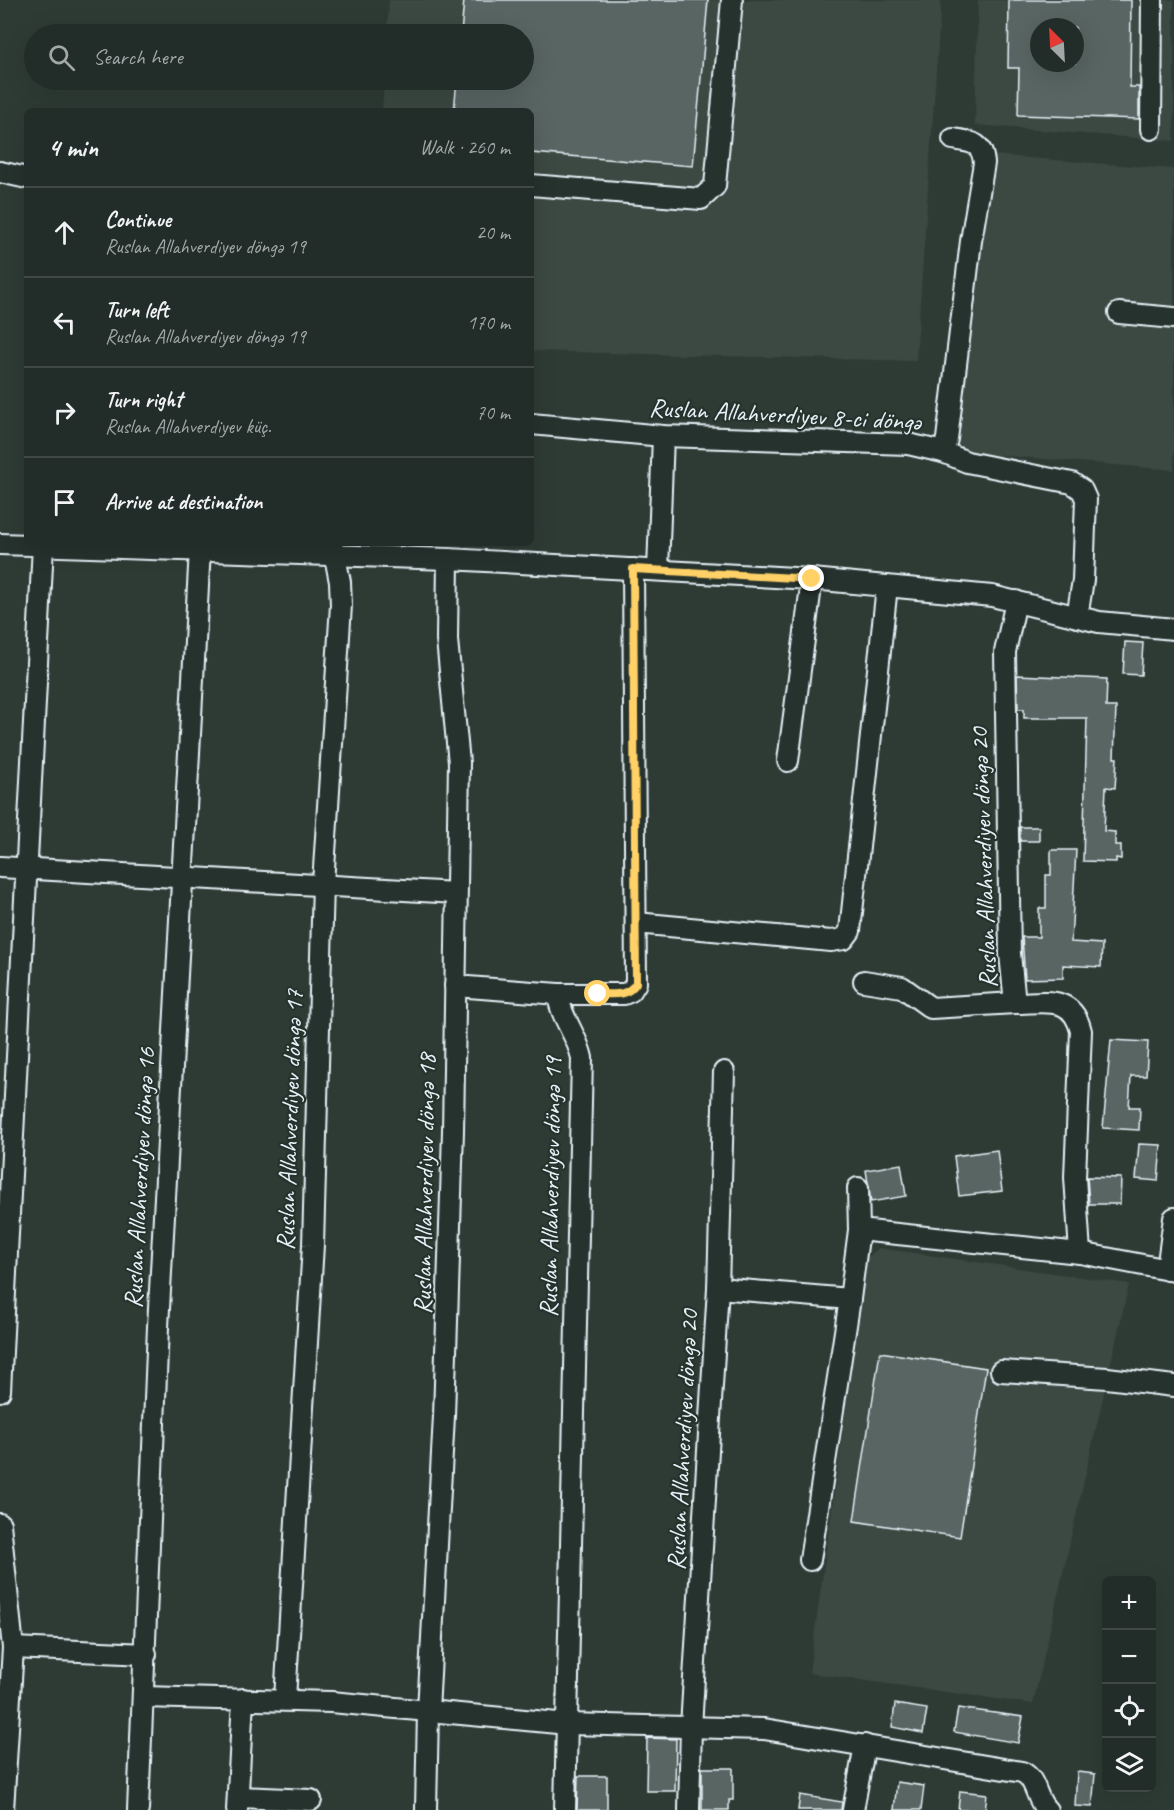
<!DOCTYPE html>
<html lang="en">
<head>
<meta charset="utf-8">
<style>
  :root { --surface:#222c28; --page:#2a3430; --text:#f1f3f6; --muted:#a2a7a8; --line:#3f4845 }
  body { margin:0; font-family:Caveat,sans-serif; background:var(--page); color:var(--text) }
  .controls { position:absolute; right:18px; bottom:18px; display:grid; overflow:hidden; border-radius:9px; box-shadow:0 6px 24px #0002 }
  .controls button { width:54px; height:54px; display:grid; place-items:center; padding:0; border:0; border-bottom:2px solid var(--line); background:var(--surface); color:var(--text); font:30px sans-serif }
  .compass { position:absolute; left:1030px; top:18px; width:54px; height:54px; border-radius:50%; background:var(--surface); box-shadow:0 6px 24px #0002; rotate:336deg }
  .stop { position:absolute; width:18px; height:18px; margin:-14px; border:4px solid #ffd166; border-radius:50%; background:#fff }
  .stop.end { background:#ffd166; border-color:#fff; box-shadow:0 2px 6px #0008 }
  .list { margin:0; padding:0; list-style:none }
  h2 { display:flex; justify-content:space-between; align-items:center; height:78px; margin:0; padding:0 24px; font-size:26px }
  h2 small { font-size:20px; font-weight:400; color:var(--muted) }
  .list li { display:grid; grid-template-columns:39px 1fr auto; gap:18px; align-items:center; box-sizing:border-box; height:90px; padding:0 24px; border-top:2px solid var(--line) }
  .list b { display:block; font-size:22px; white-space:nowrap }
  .list p { margin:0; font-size:20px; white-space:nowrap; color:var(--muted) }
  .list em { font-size:20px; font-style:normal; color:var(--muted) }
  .icon { flex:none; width:33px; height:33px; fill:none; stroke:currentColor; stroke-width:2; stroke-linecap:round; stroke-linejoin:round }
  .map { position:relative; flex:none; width:1174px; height:1810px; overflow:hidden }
  .search { position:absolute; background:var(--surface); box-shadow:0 6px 24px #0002; left:24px; top:24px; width:510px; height:66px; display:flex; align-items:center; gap:15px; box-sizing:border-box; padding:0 21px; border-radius:33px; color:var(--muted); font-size:22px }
  .panel { position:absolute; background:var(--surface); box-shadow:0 6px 24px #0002; left:24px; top:108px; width:510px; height:438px; border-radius:9px }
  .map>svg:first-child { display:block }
  .built { fill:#3b4843; fill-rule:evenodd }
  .building { fill:#596563; stroke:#e8f1f8; stroke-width:1.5; fill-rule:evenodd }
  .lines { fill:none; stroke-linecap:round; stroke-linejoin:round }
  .minor-casing { stroke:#e8f1f8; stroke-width:24 }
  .minor { stroke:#26332d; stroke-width:20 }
  .route { stroke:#ffd166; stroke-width:8 }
  .labels { text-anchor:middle; stroke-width:4.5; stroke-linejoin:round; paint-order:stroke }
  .street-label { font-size:26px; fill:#e8f1f8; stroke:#26332d }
</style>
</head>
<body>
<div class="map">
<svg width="1174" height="1810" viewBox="0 0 1174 1810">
  <rect width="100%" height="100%" fill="#2e3b35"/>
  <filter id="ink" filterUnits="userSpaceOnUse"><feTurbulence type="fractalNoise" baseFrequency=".0167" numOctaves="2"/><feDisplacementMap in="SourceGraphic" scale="12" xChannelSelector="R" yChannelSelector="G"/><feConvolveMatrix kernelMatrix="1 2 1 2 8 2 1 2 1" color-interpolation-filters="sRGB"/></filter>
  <g filter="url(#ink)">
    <g class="built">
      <path d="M389,0H941L916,361L531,351V111H382L384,80H524V34H387Z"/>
      <path d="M978,0H1174V141L975,125ZM1039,27H1075V63H1039Z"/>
      <path d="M991,155L1174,169V470L951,451Z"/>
      <path d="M879,1248L1129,1284L1033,1704L809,1673L867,1258Z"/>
    </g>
    <g class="building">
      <path d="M464,0H708L693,166L531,153V111H454L457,80H524V34H461Z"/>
      <path d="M1009,0H1131L1130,87H1139V119L1018,115L1019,68H1008ZM1039,27H1075V63H1039Z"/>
      <path d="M1125,642L1143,643L1141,675L1123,674Z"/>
      <path d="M1017,675L1107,679L1106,707H1116L1114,758H1117L1115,788L1106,787L1104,831L1115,832V845H1121V859L1116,858V862L1083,861L1087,718H1024V709H1018Z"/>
      <rect x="1020" y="827" width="19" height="14"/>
      <path d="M1051,850H1076L1071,942L1102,944L1101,967L1063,965V978L1025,979L1022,937H1039V908H1046V875H1051Z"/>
      <path d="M1111,1040L1148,1042L1146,1076H1131L1129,1107H1140L1139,1130L1103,1128Z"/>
      <path d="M1139,1144L1161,1145L1158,1181L1136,1179Z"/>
      <path d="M997,1150L1002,1191L959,1196L954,1156Z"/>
      <path d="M901,1164L906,1196L871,1202L866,1170Z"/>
      <path d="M1087,1177L1121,1178L1120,1204H1089Z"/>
      <path d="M880,1352L986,1368L960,1537L854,1521Z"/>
      <path d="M895,1704L927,1709L923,1733L892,1727Z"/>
      <path d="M958,1708L1023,1717L1018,1743L954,1732Z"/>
      <path d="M647,1738L676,1739L675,1791H646Z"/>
      <path d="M702,1768H733V1800H729V1810H702Z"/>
      <path d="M1077,1772L1095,1774L1092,1807L1075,1806Z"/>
      <path d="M578,1776H607V1810H577Z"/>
      <path d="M897,1782L924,1786L921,1810H894Z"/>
      <path d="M960,1791L987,1794L985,1810H958Z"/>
      <path d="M800,1795L842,1802L841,1810H798Z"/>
    </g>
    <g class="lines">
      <defs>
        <g id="minor">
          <path d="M1151,129L1152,0"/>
          <path d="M0,172L27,178"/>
          <path d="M531,185L701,199L715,186L732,0"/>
          <path d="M1119,313L1174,318"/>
          <path d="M531,424L663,436L908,444L943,452L967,462L1072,483L1082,490L1086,499L1083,580L1077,617"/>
          <path d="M943,452L947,439L971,241L984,163C982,142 972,142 953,139"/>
          <path d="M0,544L448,559L812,579L992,596L1099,622L1174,629"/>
          <path d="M658,570L663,436"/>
          <path d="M1016,601L1005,652L1010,954L1015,1003C1045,1003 1072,994 1081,1031L1075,1177L1080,1253L1174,1271"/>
          <path d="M788,761L812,579"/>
          <path d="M0,867L456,893"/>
          <path d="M636,923L831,941L844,939L850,931L887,586"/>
          <path d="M864,981L902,987L931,1008L1015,1003"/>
          <path d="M455,986L558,994"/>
          <path d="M858,1188L859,1230"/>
          <path d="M1167,1270L1174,1218"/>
          <path d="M718,1288L850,1299L859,1230L1080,1253"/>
          <path d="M1001,1371L1107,1378L1174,1386"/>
          <path d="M0,1391L43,545"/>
          <path d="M0,1524L13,1648L3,1810"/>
          <path d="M810,1560L850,1299"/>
          <path d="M13,1648L146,1654"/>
          <path d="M143,1697L331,1702L568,1724L764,1729L1022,1772C1037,1779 1035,1799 1047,1810"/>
          <path d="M285,1699L313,1245L323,884L341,605L340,582L333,546"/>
          <path d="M238,1797L311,1800"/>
          <path d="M138,1810L158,1327L200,549"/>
          <path d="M237,1810L243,1699"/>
          <path d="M426,1810L428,1711L444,1416L453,1131L459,763L447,640L448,559"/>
          <path d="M565,1810L582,1058C577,1034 560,1017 558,994H624L631,991L636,983L633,569"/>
          <path d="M689,1810L691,1727L718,1288L724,1072"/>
          <path d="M853,1810L865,1745"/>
        </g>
      </defs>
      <use href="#minor" class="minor-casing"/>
      <use href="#minor" class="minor"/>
    </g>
  </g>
  <g class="lines" filter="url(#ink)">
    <path class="route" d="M598,994C614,994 627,997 636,983L633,569L812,579"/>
  </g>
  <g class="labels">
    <g class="street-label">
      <text transform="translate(785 414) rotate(3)" y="9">Ruslan Allahverdiyev 8-ci döngə</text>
      <text transform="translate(983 858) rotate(-92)" y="9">Ruslan Allahverdiyev döngə 20</text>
      <text transform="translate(289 1120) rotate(-88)" y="9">Ruslan Allahverdiyev döngə 17</text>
      <text transform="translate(139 1178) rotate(-87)" y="9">Ruslan Allahverdiyev döngə 16</text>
      <text transform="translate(424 1184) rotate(-89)" y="9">Ruslan Allahverdiyev döngə 18</text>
      <text transform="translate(550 1187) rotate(-89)" y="9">Ruslan Allahverdiyev döngə 19</text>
      <text transform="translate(682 1440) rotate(-87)" y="9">Ruslan Allahverdiyev döngə 20</text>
    </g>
  </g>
</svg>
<div class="controls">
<button>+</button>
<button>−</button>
<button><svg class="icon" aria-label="locate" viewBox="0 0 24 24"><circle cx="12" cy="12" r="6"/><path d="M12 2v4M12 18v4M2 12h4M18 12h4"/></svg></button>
<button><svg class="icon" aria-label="layers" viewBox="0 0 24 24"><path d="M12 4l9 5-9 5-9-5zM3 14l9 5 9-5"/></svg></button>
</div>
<svg class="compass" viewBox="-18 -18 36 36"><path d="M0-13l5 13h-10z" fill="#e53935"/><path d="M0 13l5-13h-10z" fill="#a2a7a8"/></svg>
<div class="stop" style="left:598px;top:994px"></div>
<div class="stop end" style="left:812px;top:579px"></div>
<div class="search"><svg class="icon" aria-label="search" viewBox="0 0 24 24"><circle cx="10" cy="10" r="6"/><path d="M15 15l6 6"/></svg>Search here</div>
<section class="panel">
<h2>4 min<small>Walk · 260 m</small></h2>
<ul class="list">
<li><svg class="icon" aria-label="ahead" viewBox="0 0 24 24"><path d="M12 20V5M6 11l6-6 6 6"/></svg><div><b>Continue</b><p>Ruslan Allahverdiyev döngə 19</p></div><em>20 m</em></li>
<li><svg class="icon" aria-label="left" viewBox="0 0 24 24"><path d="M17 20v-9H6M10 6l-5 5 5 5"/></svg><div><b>Turn left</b><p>Ruslan Allahverdiyev döngə 19</p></div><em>170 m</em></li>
<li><svg class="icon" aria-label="right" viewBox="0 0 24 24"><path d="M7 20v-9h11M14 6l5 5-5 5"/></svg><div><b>Turn right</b><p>Ruslan Allahverdiyev küç.</p></div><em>70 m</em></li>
<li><svg class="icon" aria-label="arrive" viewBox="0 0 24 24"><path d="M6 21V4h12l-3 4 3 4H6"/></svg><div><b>Arrive at destination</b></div></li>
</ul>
</section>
</div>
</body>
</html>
